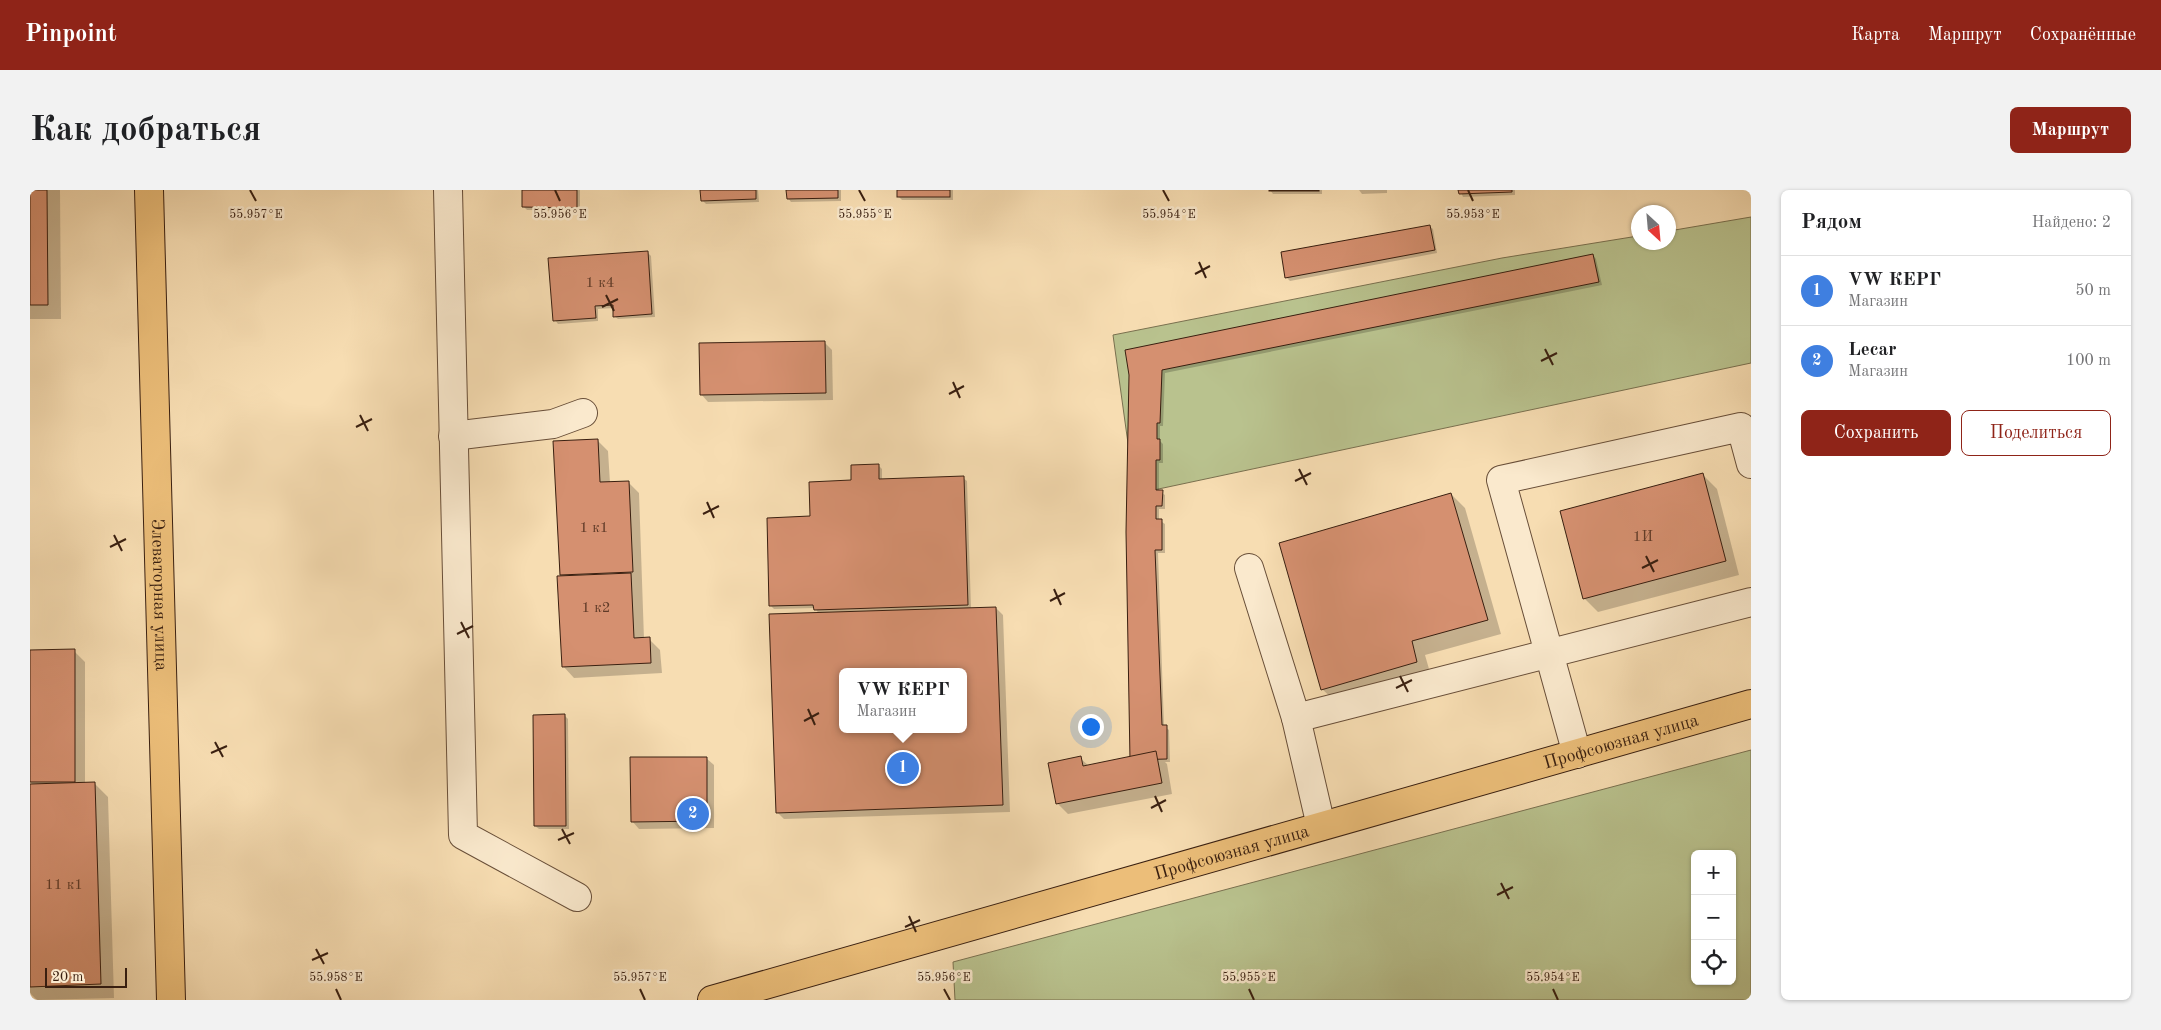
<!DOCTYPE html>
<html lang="ru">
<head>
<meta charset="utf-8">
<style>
  :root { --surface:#fff; --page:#f2f2f2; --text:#202124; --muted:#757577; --line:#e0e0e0; --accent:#8f2418 }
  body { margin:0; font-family:"Old Standard TT",serif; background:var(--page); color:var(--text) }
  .controls { position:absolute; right:15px; bottom:15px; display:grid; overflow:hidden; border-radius:8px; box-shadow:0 1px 4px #0004 }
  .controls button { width:45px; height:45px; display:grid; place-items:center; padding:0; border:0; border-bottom:1px solid var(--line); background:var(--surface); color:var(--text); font:25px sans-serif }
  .compass { position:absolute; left:1601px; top:15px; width:45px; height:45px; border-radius:50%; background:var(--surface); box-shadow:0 1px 4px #0004; rotate:154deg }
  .scale { position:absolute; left:15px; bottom:12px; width:82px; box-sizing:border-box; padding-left:5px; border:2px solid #391f10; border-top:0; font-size:14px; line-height:18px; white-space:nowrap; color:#391f10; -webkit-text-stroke:4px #fae9cd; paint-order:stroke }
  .you { position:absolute; left:1060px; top:536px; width:18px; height:18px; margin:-12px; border:4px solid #fff; border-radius:50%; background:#1a73e8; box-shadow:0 0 0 8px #1a73e833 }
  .badge { display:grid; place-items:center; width:32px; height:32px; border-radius:50%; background:var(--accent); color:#fff; font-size:16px; font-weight:700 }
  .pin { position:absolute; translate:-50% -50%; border:2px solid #fff; box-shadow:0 1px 5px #0006 }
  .popup { position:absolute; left:809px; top:478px; width:128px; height:65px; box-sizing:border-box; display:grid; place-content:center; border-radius:8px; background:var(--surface); filter:drop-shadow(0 1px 4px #0005); font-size:16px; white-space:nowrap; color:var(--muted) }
  .popup b { font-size:19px; color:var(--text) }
  .popup::after { content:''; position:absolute; left:50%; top:100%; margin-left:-10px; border:10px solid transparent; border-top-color:var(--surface) }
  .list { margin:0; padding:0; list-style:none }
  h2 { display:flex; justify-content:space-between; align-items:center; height:65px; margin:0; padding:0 20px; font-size:21px }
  h2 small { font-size:16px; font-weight:400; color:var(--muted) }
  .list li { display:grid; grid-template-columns:32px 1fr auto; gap:15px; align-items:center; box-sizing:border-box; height:70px; padding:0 20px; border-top:1px solid var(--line) }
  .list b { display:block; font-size:19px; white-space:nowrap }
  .list p { margin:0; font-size:16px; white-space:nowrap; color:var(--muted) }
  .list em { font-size:16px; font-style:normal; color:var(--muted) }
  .actions { display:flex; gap:10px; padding:15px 20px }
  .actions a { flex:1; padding:11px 0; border:1px solid var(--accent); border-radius:8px; text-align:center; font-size:18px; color:var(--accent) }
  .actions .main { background:var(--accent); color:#fff }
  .icon { flex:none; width:28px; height:28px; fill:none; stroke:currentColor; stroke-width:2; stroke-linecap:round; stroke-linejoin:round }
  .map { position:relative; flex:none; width:1721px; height:810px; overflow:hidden; border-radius:8px }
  header { display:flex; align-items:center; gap:30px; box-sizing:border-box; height:70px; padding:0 25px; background:var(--accent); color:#fff }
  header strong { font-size:24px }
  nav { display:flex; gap:28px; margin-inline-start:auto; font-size:18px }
  .intro { display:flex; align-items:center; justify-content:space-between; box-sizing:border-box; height:120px; padding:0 30px }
  h1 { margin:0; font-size:35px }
  .button { padding:12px 22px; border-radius:8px; background:var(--accent); color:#fff; font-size:18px; font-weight:700 }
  main { display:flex; gap:30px; padding:0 30px }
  aside { flex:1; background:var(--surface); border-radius:8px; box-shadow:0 1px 4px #0004 }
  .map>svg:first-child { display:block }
  .green { fill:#b9c28e; stroke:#79704f; fill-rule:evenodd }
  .shadow { fill:#0003; fill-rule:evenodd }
  .building { fill:#d59070; stroke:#391f10; fill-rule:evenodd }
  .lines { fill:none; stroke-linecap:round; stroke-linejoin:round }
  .minor-casing { stroke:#684e38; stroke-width:30 }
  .major-casing { stroke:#391f10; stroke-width:30 }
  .minor { stroke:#fae9cd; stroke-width:28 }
  .major { stroke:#ecbe79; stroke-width:28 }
  .ticks { fill:none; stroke:#391f10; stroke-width:2 }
  .labels { text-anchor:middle; stroke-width:5; stroke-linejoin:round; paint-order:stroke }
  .number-label { font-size:15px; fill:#603b28 }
  .street-label { font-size:18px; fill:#391f10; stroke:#fae9cd }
  .ticks-label { font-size:12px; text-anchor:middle; fill:#391f10; stroke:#fae9cd; stroke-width:5; stroke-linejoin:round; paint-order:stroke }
</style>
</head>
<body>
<header>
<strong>Pinpoint</strong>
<nav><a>Карта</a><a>Маршрут</a><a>Сохранённые</a></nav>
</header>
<div class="intro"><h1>Как добраться</h1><a class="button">Маршрут</a></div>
<main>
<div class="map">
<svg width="1721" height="810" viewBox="0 0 1721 810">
  <rect width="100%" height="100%" fill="#f7ddb2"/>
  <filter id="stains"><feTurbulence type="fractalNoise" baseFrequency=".004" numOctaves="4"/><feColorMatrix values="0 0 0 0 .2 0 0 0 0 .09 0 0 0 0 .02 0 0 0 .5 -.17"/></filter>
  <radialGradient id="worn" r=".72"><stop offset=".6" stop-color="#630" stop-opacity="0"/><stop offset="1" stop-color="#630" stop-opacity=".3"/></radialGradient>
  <g class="green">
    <path d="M1721,27V173L1105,304L1083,145L1472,68L1608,46V52H1638L1639,41Z"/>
    <path d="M1721,560V810H925L923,772ZM1665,664H1702V791H1665Z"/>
  </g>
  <g class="shadow">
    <path d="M0,0H30L31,129H0Z"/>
    <path d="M493,0H550V21L497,20L493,16Z"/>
    <path d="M672,0H728L729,12L676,14L672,10Z"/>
    <path d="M758,0H811V11L761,12L758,8Z"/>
    <path d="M868,0H923V10H872L868,6Z"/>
    <path d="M1240,0H1292V4H1243Z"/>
    <path d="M1329,0H1357V3L1332,4Z"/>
    <path d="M1430,0H1485V5L1433,7Z"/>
    <path d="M1399,36L1403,39L1407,63L1260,91L1256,87Z"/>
    <path d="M618,63L621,66L625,127L588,129L584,126V118L568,119V131L528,134L525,130Z"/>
    <path d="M1563,65L1566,69L1572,95L1135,183L1133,236H1130V251L1133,254V273H1129V301L1135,305V319H1129V330L1135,334V363H1128L1134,536L1139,540L1140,572H1135L1137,574L1142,604L1038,624L1027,613L1050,568L1059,576L1102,568L1101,185Z"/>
    <path d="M795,153L802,160L803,210L678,212L671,204Z"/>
    <path d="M567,250L578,261L580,293L598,292L609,303L614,449H619L630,460L632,483L544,488L533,476L525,253Z"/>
    <path d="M848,275L852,279V291L933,288L937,291L941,419L966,418L973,425L980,622L754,629L747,622L789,424L785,418L744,419L741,416L781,327L822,291ZM813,482H933V539H813Z"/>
    <path d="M1673,285L1687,299L1709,385L1568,422L1554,408Z"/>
    <path d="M1421,304L1435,318L1471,444L1395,465L1401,486L1307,513L1292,499Z"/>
    <path d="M0,461H44L55,472V594L64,593L78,607L84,808L7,810L0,803V595H3L0,592Z"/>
    <path d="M535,526L538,529L539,639H509L505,636Z"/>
    <path d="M676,568L684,575V638L609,639L602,631Z"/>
  </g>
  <g class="building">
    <path d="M0,0H17L18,115H0Z"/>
    <path d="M492,0H547V18L492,17Z"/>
    <path d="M670,0H726V9L671,11Z"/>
    <path d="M756,0H808V8L757,9Z"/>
    <rect x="867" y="0" width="53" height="7"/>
    <rect x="1239" y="0" width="50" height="1"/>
    <path d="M1428,0H1482V2L1429,4Z"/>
    <path d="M1400,35L1405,60L1255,88L1251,62Z"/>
    <path d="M618,61L622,124L583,127V115L565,116L566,128L523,131L518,68Z"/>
    <path d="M1563,64L1569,92L1132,180L1130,233H1127V249H1130V270H1126V300H1133L1132,316H1126V329H1132V360H1125L1132,535H1137V569L1100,570L1096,342L1099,185L1095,160Z"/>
    <path d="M795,151L796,203L670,205L669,153Z"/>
    <path d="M568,249L570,292L599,291L603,382L530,385L523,251Z"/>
    <path d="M849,274V289L934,286L938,415L784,420L783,415L739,416L737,328L780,326L779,292L821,290V275Z"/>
    <path d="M1673,283L1696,371L1553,409L1530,321Z"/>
    <path d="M1421,303L1458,430L1382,451L1387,472L1291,500L1249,353Z"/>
    <path d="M601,383L604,448L620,447L621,473L532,477L527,386Z"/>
    <path d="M966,417L973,615L746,623L739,424ZM813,482H933V539H813Z"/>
    <path d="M45,459V592H0V460Z"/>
    <path d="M535,524L536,636H504L503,525Z"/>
    <path d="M1126,561L1132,593L1026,614L1018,573L1051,566L1053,576Z"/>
    <path d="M600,567H677V631L601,632Z"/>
    <path d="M65,592L71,794L0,797V594Z"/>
  </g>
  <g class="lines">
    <defs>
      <g id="minor">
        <path d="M418,0L433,645L547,707"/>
        <path d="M423,246L523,234L553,223"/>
        <path d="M1219,378L1266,528"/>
        <path d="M1547,564L1471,290L1711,237L1721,274"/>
        <path d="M1291,636L1266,528L1721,412"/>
      </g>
      <g id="major">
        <path id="s1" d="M119,0L141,810"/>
        <path id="s2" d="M682,810L1721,514"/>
      </g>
    </defs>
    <use href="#minor" class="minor-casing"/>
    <use href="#major" class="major-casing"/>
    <use href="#minor" class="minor"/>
    <use href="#major" class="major"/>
  </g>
  <path class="ticks" d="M220,0L226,11M525,0L530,11M829,0L835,11M1133,0L1139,11M1438,0L1443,11M1169,72L1176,88M1165,84L1180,76M576,105L584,121M572,117L588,109M1515,159L1523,175M1511,171L1527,163M923,192L930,208M919,204L934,196M330,225L338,241M326,237L342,229M1269,279L1277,295M1265,291L1281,283M677,312L684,328M673,324L689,316M84,345L92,361M80,357L96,349M1616,366L1624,382M1612,378L1628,370M1024,399L1031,415M1020,411L1035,403M431,432L439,448M427,444L443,436M1370,486L1378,502M1366,498L1382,490M778,519L785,535M774,531L789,523M185,552L193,567M181,563L197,556M1125,606L1132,622M1121,618L1136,610M532,639L540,654M528,650L544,643M1471,693L1479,709M1467,705L1483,697M879,726L886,742M875,737L890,730M286,759L294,774M282,770L298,763M306,799L311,810M610,799L615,810M914,799L920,810M1219,799L1224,810M1523,799L1528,810"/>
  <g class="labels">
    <g class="number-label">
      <text x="570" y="97">1 к4</text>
      <text x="564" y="342">1 к1</text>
      <text x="1613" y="351">1И</text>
      <text x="566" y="422">1 к2</text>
      <text x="34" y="699">11 к1</text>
    </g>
    <g class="street-label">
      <text dy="6" stroke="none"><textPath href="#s1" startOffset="405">Элеваторная улица</textPath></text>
      <text dy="6" stroke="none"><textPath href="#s2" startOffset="945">Профсоюзная улица</textPath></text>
      <text dy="6" stroke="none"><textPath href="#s2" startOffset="540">Профсоюзная улица</textPath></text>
    </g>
  </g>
  <g class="ticks-label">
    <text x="226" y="28">55.957°E</text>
    <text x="530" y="28">55.956°E</text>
    <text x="835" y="28">55.955°E</text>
    <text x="1139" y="28">55.954°E</text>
    <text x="1443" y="28">55.953°E</text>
    <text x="306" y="791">55.958°E</text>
    <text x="610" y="791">55.957°E</text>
    <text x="914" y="791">55.956°E</text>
    <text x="1219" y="791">55.955°E</text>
    <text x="1523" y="791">55.954°E</text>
  </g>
  <rect width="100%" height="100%" filter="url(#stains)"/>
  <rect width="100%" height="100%" fill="url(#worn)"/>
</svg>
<div class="controls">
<button>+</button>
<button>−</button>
<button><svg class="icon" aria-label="locate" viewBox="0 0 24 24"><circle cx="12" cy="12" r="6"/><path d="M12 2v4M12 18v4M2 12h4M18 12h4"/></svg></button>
</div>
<svg class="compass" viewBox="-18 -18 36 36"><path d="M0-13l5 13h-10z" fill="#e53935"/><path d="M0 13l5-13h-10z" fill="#757577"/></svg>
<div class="scale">20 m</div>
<div class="you"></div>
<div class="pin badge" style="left:873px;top:578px;background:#3f7fe0">1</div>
<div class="popup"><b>VW КЕРГ</b>Магазин</div>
<div class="pin badge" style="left:663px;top:624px;background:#3f7fe0">2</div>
</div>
<aside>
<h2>Рядом<small>Найдено: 2</small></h2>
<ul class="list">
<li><span class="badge" style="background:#3f7fe0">1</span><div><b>VW КЕРГ</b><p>Магазин</p></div><em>50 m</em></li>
<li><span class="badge" style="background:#3f7fe0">2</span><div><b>Lecar</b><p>Магазин</p></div><em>100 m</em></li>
</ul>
<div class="actions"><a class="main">Сохранить</a><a>Поделиться</a></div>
</aside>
</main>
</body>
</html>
